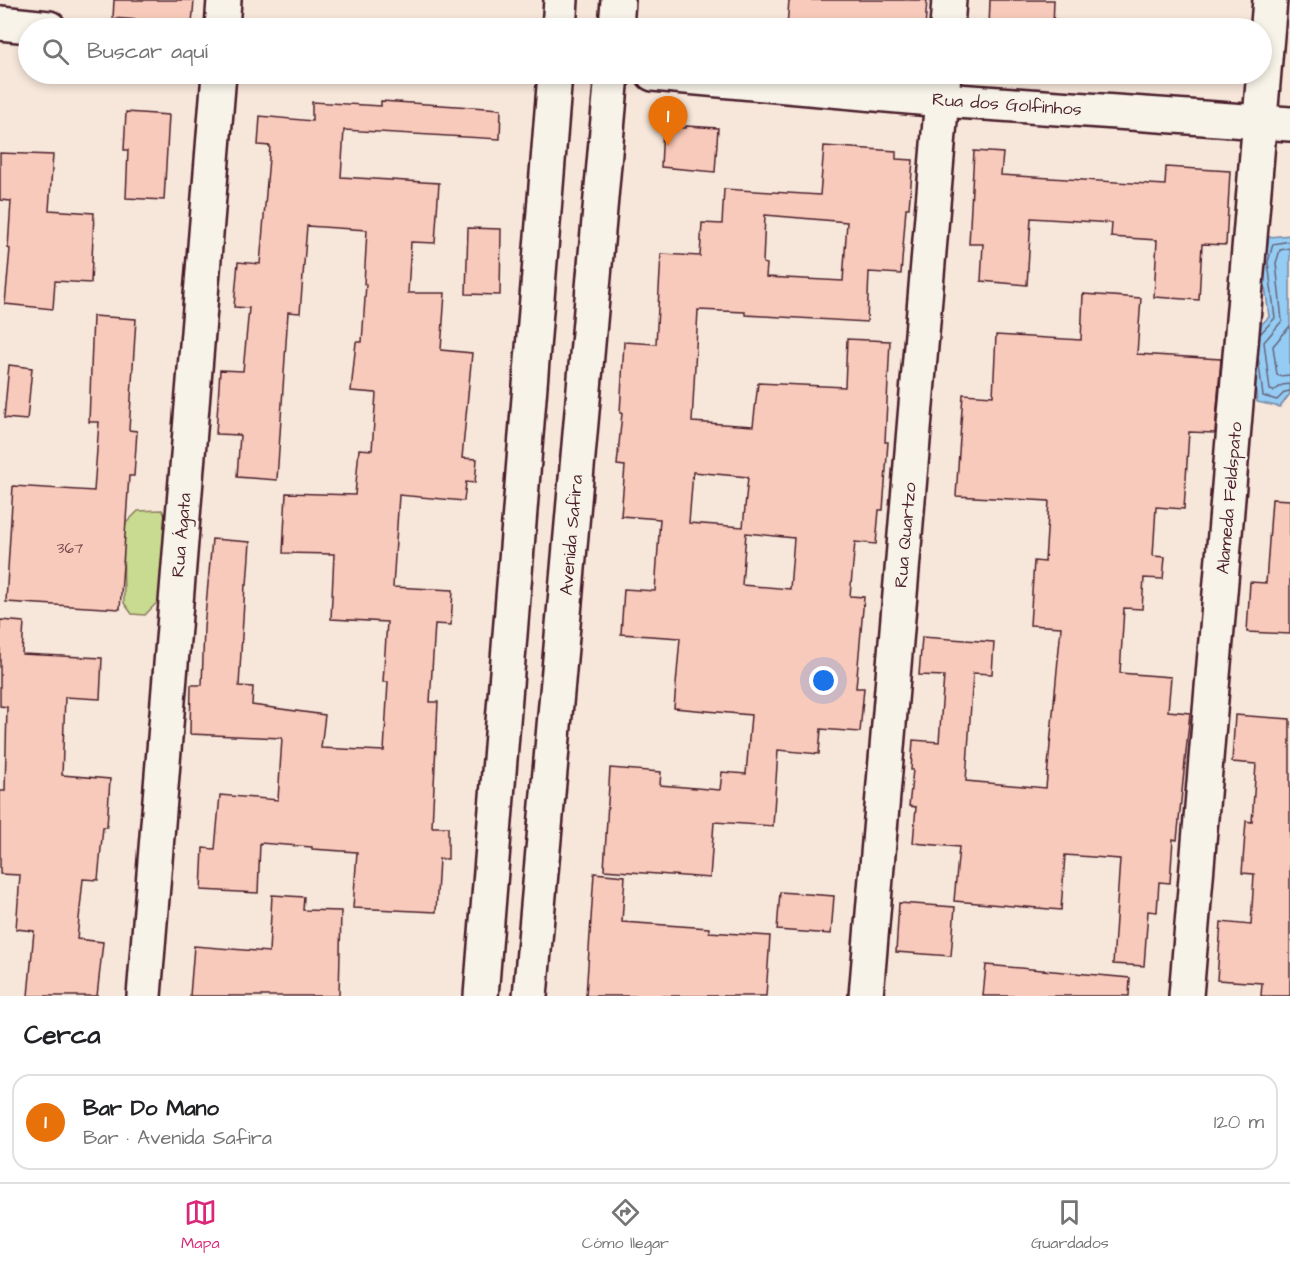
<!DOCTYPE html>
<html lang="es">
<head>
<meta charset="utf-8">
<style>
  :root { --surface:#fff; --page:#f2f2f2; --text:#202124; --muted:#757577; --line:#e0e0e0; --accent:#db2777 }
  body { margin:0; font-family:"Architects Daughter",sans-serif; background:var(--page); color:var(--text) }
  .you { position:absolute; left:824px; top:681px; width:21px; height:21px; margin:-15px; border:4px solid #fff; border-radius:50%; background:#1a73e8; box-shadow:0 0 0 9px #1a73e833 }
  .badge { display:grid; place-items:center; width:39px; height:39px; border-radius:50%; background:var(--accent); color:#fff; font-size:20px; font-weight:700 }
  .pin { position:absolute; translate:-50% -50px; filter:drop-shadow(0 2px 3px #0008) }
  .pin::after { content:''; position:absolute; top:32px; width:21px; height:18px; background:inherit; clip-path:polygon(0 0,100% 0,50% 100%) }
  .list { margin:0; padding:0; list-style:none }
  h2 { display:flex; justify-content:space-between; align-items:center; height:78px; margin:0; padding:0 24px; font-size:26px }
  h2 small { font-size:20px; font-weight:400; color:var(--muted) }
  .list li { display:grid; grid-template-columns:39px 1fr auto; gap:18px; align-items:center; box-sizing:border-box; height:96px; margin:0 12px 12px; padding:0 12px; border:2px solid var(--line); border-radius:18px }
  .list b { display:block; font-size:22px; white-space:nowrap }
  .list p { margin:0; font-size:20px; white-space:nowrap; color:var(--muted) }
  .list em { font-size:20px; font-style:normal; color:var(--muted) }
  .icon { flex:none; width:33px; height:33px; fill:none; stroke:currentColor; stroke-width:2; stroke-linecap:round; stroke-linejoin:round }
  .map { position:relative; flex:none; width:1290px; height:996px; overflow:hidden }
  .search { position:absolute; background:var(--surface); box-shadow:0 3px 9px #0003; left:18px; right:18px; top:18px; height:66px; display:flex; align-items:center; gap:15px; box-sizing:border-box; padding:0 21px; border-radius:33px; color:var(--muted); font-size:22px }
  .sheet { height:186px; background:var(--surface) }
  nav { display:flex; justify-content:space-around; align-items:center; box-sizing:border-box; height:84px; border-top:2px solid var(--line); background:var(--surface); font-size:16px; color:var(--muted) }
  nav a { display:grid; justify-items:center; gap:3px }
  nav .on { color:var(--accent) }
  .map>svg:first-child { display:block }
  .green { fill:#c8db90; stroke:#897d5e; stroke-width:1.5 }
  .water { fill:#94ccf3; stroke:#7687a3; stroke-width:1.5 }
  .lines { fill:none; stroke-linecap:round; stroke-linejoin:round }
  .shore { stroke:#68647b; stroke-width:1.5 }
  .building { fill:#f8cabb; stroke:#4a1f2b; stroke-width:1.5; fill-rule:evenodd }
  .street-casing { stroke:#4a1f2b; stroke-width:38 }
  .secondary-casing { stroke:#4a1f2b; stroke-width:38 }
  .street { stroke:#f7f3e8; stroke-width:33 }
  .secondary { stroke:#f7f3e8; stroke-width:33 }
  .labels { text-anchor:middle; stroke-width:4.5; stroke-linejoin:round; paint-order:stroke }
  .number-label { font-size:15px; fill:#764a4f }
  .street-label { font-size:18px; fill:#4a1f2b; stroke:#f7f3e8 }
</style>
</head>
<body>
<div class="map">
<svg width="1290" height="996" viewBox="0 0 1290 996">
  <rect width="100%" height="100%" fill="#f7e7da"/>
  <filter id="ink" filterUnits="userSpaceOnUse"><feTurbulence type="fractalNoise" baseFrequency=".0167" numOctaves="2"/><feDisplacementMap in="SourceGraphic" scale="12" xChannelSelector="R" yChannelSelector="G"/><feConvolveMatrix kernelMatrix="1 2 1 2 8 2 1 2 1" color-interpolation-filters="sRGB"/></filter>
  <g filter="url(#ink)">
    <path class="green" d="M162,510L176,534L173,586L145,615L132,614L124,603L123,526L138,511Z"/>
    <path class="water" d="M1290,235V394L1280,407L1257,402L1249,336L1269,317L1262,262L1269,237Z"/>
    <g class="lines">
      <g class="shore">
        <path d="M1290,248L1280,250L1276,263L1282,321L1264,342L1270,390L1274,391L1282,385L1290,384"/>
        <path d="M1290,326L1273,346L1277,375L1280,376L1290,375"/>
        <path d="M1260,334L1275,318L1268,262L1273,244L1290,241"/>
        <path d="M1258,357L1263,396L1277,400L1285,392L1290,391"/>
      </g>
    </g>
    <g class="building">
      <path d="M114,0H194L192,24L113,18Z"/>
      <path d="M789,0H927L925,28H787Z"/>
      <path d="M990,0H1054L1053,28H989Z"/>
      <path d="M381,101L501,109L500,139L344,130L341,177L439,183L435,243L411,242L408,293H445L441,350L472,353L462,458L477,459L475,483L466,482L464,501L399,495L393,587L453,590L451,625L435,624L430,702H438L432,827H448V859H439L436,912L353,908L357,852L312,849V847L260,843L258,893L201,890L203,848L215,849L220,795L278,800L282,738L190,734L191,685H202L204,628L212,539L250,542L247,585H245L239,686L253,687L252,705L325,715L321,748L384,751L388,682H383L387,622L331,619L334,554L283,553L286,493L355,495L359,449L372,450L376,393L351,391L356,342H362L366,284H364L367,230L307,226L300,313L288,312L277,480L237,477L240,435L216,434L220,370L243,371L249,308L234,307L238,262L260,264L270,146L258,145L260,116L312,121V102L381,106Z"/>
      <path d="M126,112L169,115L164,200L126,198L128,150H124Z"/>
      <path d="M686,126L718,128L715,172L661,167L663,127L686,128Z"/>
      <path d="M824,146L896,151V159L913,160L909,208H906L901,274L869,272L867,322L745,315V312L698,310L692,422L753,426L758,383L845,387L847,339L890,341L885,442H888L883,510H879L876,544L855,542L850,596L864,597L856,688H864L860,732L821,729L819,754L778,750L773,826L714,822L710,878L604,870L610,768L661,772L660,785L720,790L722,772L746,774L751,715L674,708L680,638L621,634L624,589L655,591L660,519L621,516L625,466L617,465L622,413H620L624,342L656,344L661,254L700,256L702,223L722,224L724,189L820,195ZM765,215L847,222L843,281L766,277L767,264L763,263ZM693,472L748,477L743,527L689,523ZM746,533L794,538L790,589L742,585Z"/>
      <path d="M974,151L1003,153L1001,175L1165,185L1166,167L1230,171L1226,245L1202,244L1199,300L1154,297L1157,240L1111,237L1112,223L1031,218L1027,285L981,281L983,244H969Z"/>
      <path d="M0,153L53,155L49,210L94,213L91,283L55,281L53,309L5,304L10,249L8,248L11,201L0,200Z"/>
      <path d="M468,228L501,229L500,295L466,294Z"/>
      <path d="M1083,294L1141,298L1137,354L1221,359L1215,433L1189,432L1184,509L1156,507L1153,556L1165,557L1163,579L1144,578L1142,609L1124,608L1120,673L1171,677L1168,711L1190,713L1177,840L1173,839L1170,883L1159,882L1157,912L1148,911L1144,966L1113,964L1120,859L1065,855L1061,910L954,901L959,847L913,843L916,807L909,806L913,770H911L913,740L939,742L944,676L919,675L922,637L994,642L992,674L973,673L966,781L1046,788L1061,627L1030,625L1034,561L1045,562L1049,501L956,496L963,394L993,396L996,335L1081,340Z"/>
      <path d="M93,316L136,319L129,430L137,431L134,476H129L120,609L6,602L13,486L94,491L99,422H89Z"/>
      <path d="M9,365L32,368L27,420L4,418Z"/>
      <path d="M1272,499L1290,500V634L1247,632L1250,582L1266,583Z"/>
      <path d="M0,620L24,622L22,654L102,658L100,699L65,697L62,775L110,779L107,827H103L98,880L83,879L77,939L103,942L97,996H28L34,931L16,929L20,875L0,874V791H5L7,707L0,706Z"/>
      <path d="M1235,715L1290,719V996H1261L1262,983L1217,980L1221,922L1251,925L1254,874L1242,873L1246,821L1252,822L1256,764L1232,762Z"/>
      <path d="M594,873L625,876L622,922L709,928V932L770,936L766,996H586Z"/>
      <path d="M780,892L834,896L831,934L777,930Z"/>
      <path d="M272,895L304,897L303,910L341,911L339,996H190L194,946L269,952Z"/>
      <path d="M899,903L955,907L951,956L896,952Z"/>
      <path d="M986,965L1130,978L1129,996H983Z"/>
    </g>
    <g class="lines">
      <defs>
        <g id="street">
          <path d="M0,23L49,28"/>
          <path d="M222,28L224,0"/>
          <path d="M947,28L949,0"/>
          <path d="M653,74L942,100L1290,124"/>
          <path d="M144,996L219,74"/>
          <path d="M866,996L944,74"/>
          <path d="M1186,996L1270,0"/>
        </g>
        <g id="secondary">
          <path d="M559,28L561,0"/>
          <path d="M616,28L618,0"/>
          <path d="M481,996L555,74"/>
          <path d="M530,996L612,74"/>
        </g>
      </defs>
      <use href="#street" class="street-casing"/>
      <use href="#secondary" class="secondary-casing"/>
      <use href="#street" class="street"/>
      <use href="#secondary" class="secondary"/>
    </g>
  </g>
  <g class="labels">
    <g class="number-label">
      <text x="70" y="553">367</text>
    </g>
    <g class="street-label">
      <text transform="translate(1007 104) rotate(4)" y="6">Rua dos Golfinhos</text>
      <text transform="translate(1229 498) rotate(-85)" y="6">Alameda Feldspato</text>
      <text transform="translate(181 535) rotate(-85)" y="6">Rua Ágata</text>
      <text transform="translate(571 535) rotate(-85)" y="6">Avenida Safira</text>
      <text transform="translate(905 535) rotate(-85)" y="6">Rua Quartzo</text>
    </g>
  </g>
</svg>
<div class="you"></div>
<div class="pin badge" style="left:668px;top:146px;background:#e8710a">1</div>
<div class="search"><svg class="icon" aria-label="search" viewBox="0 0 24 24"><circle cx="10" cy="10" r="6"/><path d="M15 15l6 6"/></svg>Buscar aquí</div>
</div>
<section class="sheet">
<h2>Cerca<small></small></h2>
<ul class="list">
<li><span class="badge" style="background:#e8710a">1</span><div><b>Bar Do Mano</b><p>Bar · Avenida Safira</p></div><em>120 m</em></li>
</ul>
</section>
<nav>
<a class="on"><svg class="icon" aria-label="map" viewBox="0 0 24 24"><path d="M3 6l6-2 6 2 6-2v14l-6 2-6-2-6 2zM9 4v14M15 6v14"/></svg>Mapa</a>
<a><svg class="icon" aria-label="directions" viewBox="0 0 24 24"><path d="M12 3l9 9-9 9-9-9zM9 14v-3h6M13 9l2 2-2 2"/></svg>Cómo llegar</a>
<a><svg class="icon" aria-label="saved" viewBox="0 0 24 24"><path d="M7 4h10v16l-5-4-5 4z"/></svg>Guardados</a>
</nav>
</body>
</html>
